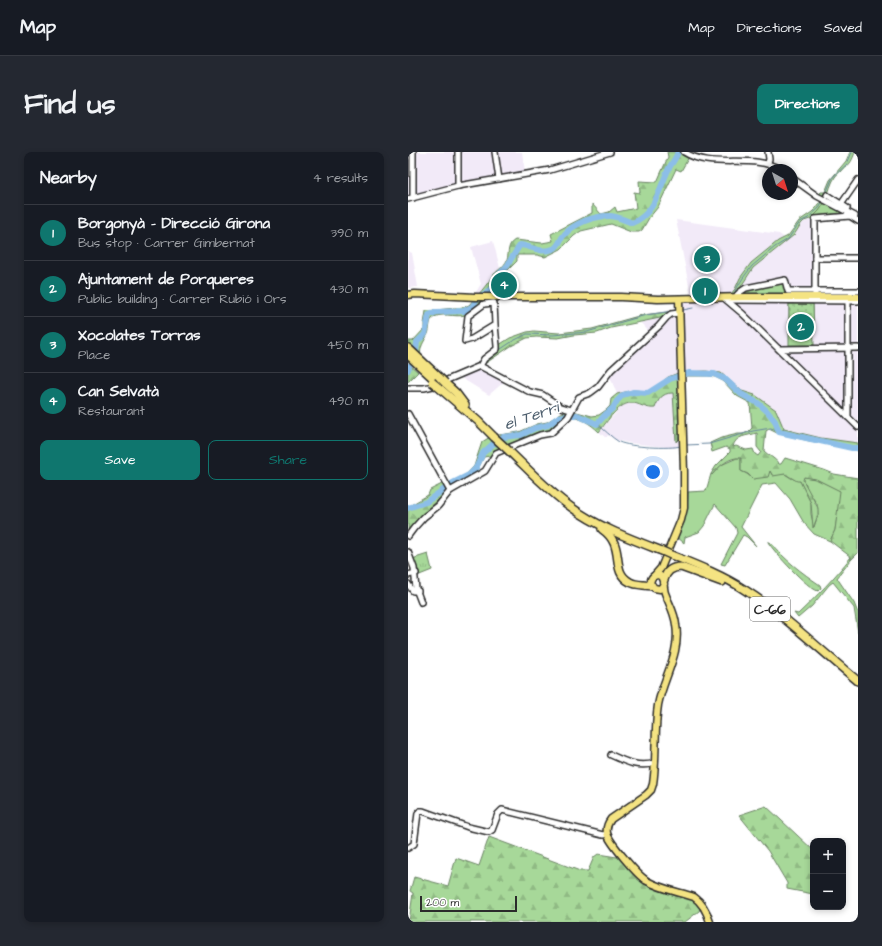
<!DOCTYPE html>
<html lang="en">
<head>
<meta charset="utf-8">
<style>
  :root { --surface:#171b24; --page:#242831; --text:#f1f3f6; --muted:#9ea1a6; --line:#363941; --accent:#0f766e }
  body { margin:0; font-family:"Architects Daughter",sans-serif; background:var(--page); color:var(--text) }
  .controls { position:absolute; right:12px; bottom:12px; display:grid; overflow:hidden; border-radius:8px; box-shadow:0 2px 6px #0003 }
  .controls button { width:36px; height:36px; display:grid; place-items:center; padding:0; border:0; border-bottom:1px solid var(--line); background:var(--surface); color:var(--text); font:20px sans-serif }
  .compass { position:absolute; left:354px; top:12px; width:36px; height:36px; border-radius:50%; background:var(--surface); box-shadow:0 2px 6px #0003; rotate:141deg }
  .scale { position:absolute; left:12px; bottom:10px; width:97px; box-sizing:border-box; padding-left:4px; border:2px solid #2b2b2b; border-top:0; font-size:11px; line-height:14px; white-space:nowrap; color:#2b2b2b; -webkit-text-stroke:3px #fff; paint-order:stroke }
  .you { position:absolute; left:245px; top:320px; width:14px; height:14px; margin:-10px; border:3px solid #fff; border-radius:50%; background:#1a73e8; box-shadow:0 0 0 6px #1a73e833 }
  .badge { display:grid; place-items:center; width:26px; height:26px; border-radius:50%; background:var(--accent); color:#fff; font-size:13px; font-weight:700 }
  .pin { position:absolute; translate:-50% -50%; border:2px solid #fff; box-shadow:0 1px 4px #0006 }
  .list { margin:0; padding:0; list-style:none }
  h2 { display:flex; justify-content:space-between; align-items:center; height:52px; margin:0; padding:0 16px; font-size:17px }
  h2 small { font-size:13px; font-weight:400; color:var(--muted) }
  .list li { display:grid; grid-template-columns:26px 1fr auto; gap:12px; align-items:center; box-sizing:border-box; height:56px; padding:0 16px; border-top:1px solid var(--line) }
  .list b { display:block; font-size:15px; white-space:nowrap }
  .list p { margin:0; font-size:13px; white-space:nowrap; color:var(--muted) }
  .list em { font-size:13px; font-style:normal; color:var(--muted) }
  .actions { display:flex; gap:8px; padding:12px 16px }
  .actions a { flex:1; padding:9px 0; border:1px solid var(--accent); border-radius:8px; text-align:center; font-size:14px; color:var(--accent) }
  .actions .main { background:var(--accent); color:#fff }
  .map { position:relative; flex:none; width:450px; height:770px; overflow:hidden; border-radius:8px }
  header { display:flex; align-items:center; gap:24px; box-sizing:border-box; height:56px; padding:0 20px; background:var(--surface); border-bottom:1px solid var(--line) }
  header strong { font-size:19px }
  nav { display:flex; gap:22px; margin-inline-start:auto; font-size:14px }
  .intro { display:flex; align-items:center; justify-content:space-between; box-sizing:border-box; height:96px; padding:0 24px }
  h1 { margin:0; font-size:28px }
  .button { padding:10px 18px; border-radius:8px; background:var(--accent); color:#fff; font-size:14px; font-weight:700 }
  main { display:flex; gap:24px; padding:0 24px }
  aside { flex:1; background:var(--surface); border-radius:8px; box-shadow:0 2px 6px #0003 }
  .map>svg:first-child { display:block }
  .built { fill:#f2eaf8 }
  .grass { fill:#a7d899; stroke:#698262 }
  .forest { fill:url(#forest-firs); stroke:#698262; fill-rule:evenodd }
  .park { fill:url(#park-tufts); stroke:#698262 }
  .garden { fill:url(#garden-dots); stroke:#698262 }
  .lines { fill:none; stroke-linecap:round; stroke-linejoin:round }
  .stream { stroke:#65839c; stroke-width:1 }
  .river { stroke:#8cbee8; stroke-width:6 }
  .minor-casing { stroke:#2b2b2b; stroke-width:8 }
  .major-casing { stroke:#2b2b2b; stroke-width:9 }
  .highway-casing { stroke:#2b2b2b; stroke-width:10 }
  .minor { stroke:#fff; stroke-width:5 }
  .major { stroke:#f4e382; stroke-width:6 }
  .highway { stroke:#f4e382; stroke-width:7 }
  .highway-bridge-casing { stroke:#2b2b2b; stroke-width:10; stroke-linecap:butt }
  .highway-bridge { stroke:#f4e382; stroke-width:7 }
  .labels { text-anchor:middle; stroke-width:4; stroke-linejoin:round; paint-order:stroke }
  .shield { fill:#fff; stroke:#6b6b6b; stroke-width:1 }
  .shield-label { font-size:14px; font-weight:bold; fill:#2b2b2b }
  .water-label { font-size:16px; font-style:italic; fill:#4d5e6d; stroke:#fff }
</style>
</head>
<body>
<header>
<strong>Map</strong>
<nav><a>Map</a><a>Directions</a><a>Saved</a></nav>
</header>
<div class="intro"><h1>Find us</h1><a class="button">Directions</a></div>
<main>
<aside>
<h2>Nearby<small>4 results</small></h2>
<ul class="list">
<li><span class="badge">1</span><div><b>Borgonyà - Direcció Girona</b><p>Bus stop · Carrer Gimbernat</p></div><em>390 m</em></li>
<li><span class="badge">2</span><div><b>Ajuntament de Porqueres</b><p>Public building · Carrer Rubió i Ors</p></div><em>430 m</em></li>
<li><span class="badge">3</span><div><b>Xocolates Torras</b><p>Place</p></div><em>450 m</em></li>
<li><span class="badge">4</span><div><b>Can Selvatà</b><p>Restaurant</p></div><em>490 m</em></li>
</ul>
<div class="actions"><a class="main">Save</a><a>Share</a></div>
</aside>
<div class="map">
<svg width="450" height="770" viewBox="0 0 450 770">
  <defs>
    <pattern id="forest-firs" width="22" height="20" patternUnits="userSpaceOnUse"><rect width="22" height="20" fill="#a7d899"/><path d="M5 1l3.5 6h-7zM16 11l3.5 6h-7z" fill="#90ba84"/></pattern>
    <pattern id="park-tufts" width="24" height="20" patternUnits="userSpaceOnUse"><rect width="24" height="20" fill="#a7d899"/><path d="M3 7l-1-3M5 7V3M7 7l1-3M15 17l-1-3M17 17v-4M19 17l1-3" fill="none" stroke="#90ba84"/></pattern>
    <pattern id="garden-dots" width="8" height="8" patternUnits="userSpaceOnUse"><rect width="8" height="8" fill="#a7d899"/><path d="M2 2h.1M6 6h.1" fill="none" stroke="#90ba84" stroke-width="1.8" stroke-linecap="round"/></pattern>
  </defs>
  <rect width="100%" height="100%" fill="#fff"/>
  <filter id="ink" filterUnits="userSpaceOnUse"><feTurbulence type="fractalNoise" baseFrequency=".025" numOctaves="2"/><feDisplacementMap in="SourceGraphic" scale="8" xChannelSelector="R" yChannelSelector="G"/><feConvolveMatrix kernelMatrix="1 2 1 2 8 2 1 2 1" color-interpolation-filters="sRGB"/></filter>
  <g filter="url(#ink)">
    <g class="built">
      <path d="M0,0H114L118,26L69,33L0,50Z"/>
      <path d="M405,65L407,67V145H450V291L413,286L376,277L368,258L349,244L334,239L327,233L320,225L274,220L260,225L248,235L240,239L225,238L209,242L200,220L242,181L232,170L271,160V144H283L268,68L371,82L377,86L370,89L343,111L327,137L323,141L325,142L332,136L345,116L386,83L393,72Z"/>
      <path d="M85,89L92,116L70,143H66L73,132L63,95Z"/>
      <path d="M0,99L4,101L10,135L0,136Z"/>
      <path d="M69,216H75L98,228L81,243L50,224Z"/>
      <path d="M261,240L265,241L268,289L272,286L274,293L266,296L221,291L207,288L200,283L199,285H197L191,280L213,255L220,251H226L241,257L246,256L252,246L257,242Z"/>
    </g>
    <g class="grass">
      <path d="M442,0H447C442,17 436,14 427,25C423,31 421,40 418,47L411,42L413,40H417L422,28L438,9Z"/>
      <path d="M413,49L417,50L414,56L405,66L396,69L393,72L386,83L345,116L332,136L327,141L322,143L327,137L332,126L343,111L370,89L380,84L391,69L404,60L409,55Z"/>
      <path d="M298,219L313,221L334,239L347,243L342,251L329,244L315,229L307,225L300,224H275V220Z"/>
      <path d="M376,277L413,286L450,291V299L421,292L401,289L369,281Z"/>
      <path d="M329,306H333V319L339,322L345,327L362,318L364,323L377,322L383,326L392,329L403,351V362L406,375L410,363L409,352L398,336V332L394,328L396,325L408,327L433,339L427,378L422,389L406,382L396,371L382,347L368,331L354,333L333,375L348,394L339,385L335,383L317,413L313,412L329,381L328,376L307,352L296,374L291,380L277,385L276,391L269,385C276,370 280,357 280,340L298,339L303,322L304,323L313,313Z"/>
      <path d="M360,390H362C377,408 393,420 412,433L413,436L410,439C399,436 366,400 360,390Z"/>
      <path d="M443,405V408L429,426L446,451L450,461V481L446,456L425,430L421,433L404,454L390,466L386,461L390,462C409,444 426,426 443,405Z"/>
    </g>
    <g class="forest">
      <path d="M259,0H273L281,5L273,19L268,17L250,55L241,66L234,78L231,80H223L203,72L173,79L166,84L153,97L137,105L129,103H109V109L98,120L92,124L82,143H70C75,137 80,131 84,125C88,119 96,115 99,108C101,101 99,92 107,88L134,91L145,89L143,82L184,61V52L193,62L201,60L207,55L209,60L228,56L226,40L232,41L231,29L249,30L260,5Z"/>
      <path d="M66,147H77C73,152 63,161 57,163C48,166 31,159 24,167C21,170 22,178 20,182C16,190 11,195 13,205L0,193V189H5L16,177V172L18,159L56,155L61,153Z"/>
      <path d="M269,159L252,166L203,176L189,181L166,183L150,186L128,185L119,186L103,194L78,211L79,205L91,193L102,186L119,180L126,179L151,181L184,177L234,163Z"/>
      <path d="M0,211L10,220L0,230Z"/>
      <path d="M270,221L272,286L268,290L265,241H264C254,241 250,248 247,256C239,257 234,253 226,251C211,249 199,270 191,280C182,271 172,265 159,265L142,278L127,282L101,293L91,283L111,280L129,272L139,270L153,261L165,259L184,264L191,263L198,258L202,254L203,247L209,242L225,238L240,239L248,235L260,225Z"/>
      <path d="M347,243L368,258L376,277L369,281L361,277L358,279L356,299C361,304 367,306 371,312H373L377,306L416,318L426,322L450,326V401L443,408V405L422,389L427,378L432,339L408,327L396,325L395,328L410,356V363L405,376L403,351L392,329H389L377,322L365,324L362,319L360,325L345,327L340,322L333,319V306C322,304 310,315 304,323L303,322L308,314L322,300V297L318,295L304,300L302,291L313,286L330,282H335L340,280L344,276L342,251ZM349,281V295L353,300L350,304L347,302L345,297L338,298L328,294L325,295C327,283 340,284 349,281Z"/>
      <path d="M82,285L94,296L82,304L76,305L67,323L42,337L16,361L0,381V356L1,354L20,343L22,338L34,332L36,335L56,325L66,314L74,290Z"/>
      <path d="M358,654L405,698V742L379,737V731L360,699L331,663Z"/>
      <path d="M81,685L172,719H180L186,705L190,702L215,706L235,729L288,748L294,753L291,759L277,770H1L5,741L2,739L6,725L40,734L48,706L71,714Z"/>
    </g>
    <g class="park">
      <path d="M417,50L435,59L434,61L406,64L411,59Z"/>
      <path d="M376,130L378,141H401V143L333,142L337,138Z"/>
      <path d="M381,152H405L406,193H381Z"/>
      <path d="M20,402L24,418L9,424L4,407Z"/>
    </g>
    <path class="garden" d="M381,152H405L406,180L390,177H381Z"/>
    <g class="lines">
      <g class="stream">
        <path d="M418,41L425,25L439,12L444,0"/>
        <path d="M327,139L335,126L344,114L367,95L380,87L392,70L400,66L411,56L414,50"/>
        <path d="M275,158L285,156"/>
        <path d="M90,199L105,189L119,182L145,183L179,180L238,163L264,159"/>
        <path d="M50,221L71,211"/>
        <path d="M0,233L9,234"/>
        <path d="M189,272C196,277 203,285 211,290C221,295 262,297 273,294"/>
        <path d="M278,293L301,292L345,279L363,276L371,280"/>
        <path d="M23,346L25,347"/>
      </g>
      <g class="river">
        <path d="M8,200L9,190L17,182L21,163L29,160L56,159L64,155L69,147L83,137L87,127L100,113L103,107L112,93C123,94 133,102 145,97C151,95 152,87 156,83C166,71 188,63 203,64C211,65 217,68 224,71C247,62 251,37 261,16C264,11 268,6 270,0"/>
        <path d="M0,218L1,214"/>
        <path d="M0,356L18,350L45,331L61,323L68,316L75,301L85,292L95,285L113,283L127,276L140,273L151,265L164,263H169L189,272L197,263L205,256L209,249L215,243L225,240L240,241L262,227L281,221L306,222L317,227L333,242L350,251L359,259L367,269L371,280L444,296H450"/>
      </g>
      <defs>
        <g id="minor">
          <path d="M50,0V34"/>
          <path d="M87,0L91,27"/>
          <path d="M276,0C306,19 342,0 374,18"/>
          <path d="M360,11L361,7L360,0"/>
          <path d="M384,26L409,44L447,64"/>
          <path d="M419,43L439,56"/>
          <path d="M5,46V0"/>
          <path d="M0,47L50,34L142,18L202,0"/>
          <path d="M432,54L450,28"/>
          <path d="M407,106H450"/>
          <path d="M407,142V67L442,64L450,69"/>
          <path d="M329,143L332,140L338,136L377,128L380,139H450"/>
          <path d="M316,146L335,162L450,275"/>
          <path d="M320,148L450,149"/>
          <path d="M440,149V265"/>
          <path d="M371,197L450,196"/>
          <path d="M72,214L122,240L135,243L153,255L163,258"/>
          <path d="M0,236H16L25,234L72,214L76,207L89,197V194L87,173L86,151L76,152L60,164L57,189L64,187L87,173"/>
          <path d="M0,262L42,339"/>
          <path d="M0,384L6,376L16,365L30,354L42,339L77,319L88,301L132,283L143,281L160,265L171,245L182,241L190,235L203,218L251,174L258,166L263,162L271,161"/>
          <path d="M0,400L6,416L8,437L13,450"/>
          <path d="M0,423L8,421"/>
          <path d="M0,432L5,439H10"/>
          <path d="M203,603C218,610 231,616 247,611"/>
          <path d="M0,696L6,692L10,661L12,659H15L60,675L81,680L84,678L90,662L94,658L195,683L199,682"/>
        </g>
        <g id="major">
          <path d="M299,138L304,142L308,143"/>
          <path d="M0,143L7,142L68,145H213L250,147L337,145H450"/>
          <path d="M246,424L253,416L273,368L276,356V320L271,147"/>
          <path d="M256,432L252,437L246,436L242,431C243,428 243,425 246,424C257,419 255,436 257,441C261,452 267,461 268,473C273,501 255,526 250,553C246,579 249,606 245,632L243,638L238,643L203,667C200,671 198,676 199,681C201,690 230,724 239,729C253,737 271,740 286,745C295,751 299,760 302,770"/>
        </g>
        <g id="highway">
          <path d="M0,196L32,226"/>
          <path d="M0,203L27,228"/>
          <path d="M37,231L48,241L57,253"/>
          <path d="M29,234L70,269L86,285"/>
          <path d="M101,299C121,318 140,339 163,355C190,375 223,387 254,399"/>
          <path d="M194,377C219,394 201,419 222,430C229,434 236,432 244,434"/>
          <path d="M263,403C288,413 314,423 337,438C378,464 413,499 450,529"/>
          <path d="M256,428C258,419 264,415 273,415L314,430"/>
        </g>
      </defs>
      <use href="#minor" class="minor-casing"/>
      <use href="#major" class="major-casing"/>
      <use href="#highway" class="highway-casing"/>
      <use href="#minor" class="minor"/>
      <use href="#major" class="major"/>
      <use href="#highway" class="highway"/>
      <defs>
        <g id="highway-bridge">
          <path d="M32,226L37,231"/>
          <path d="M24,230L29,234"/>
          <path d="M86,285L101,299"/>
          <path d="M254,399L263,403"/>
        </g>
      </defs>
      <use href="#highway-bridge" class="highway-bridge-casing"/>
      <use href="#highway-bridge" class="highway-bridge"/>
    </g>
  </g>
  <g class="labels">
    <rect class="shield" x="342" y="445" width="40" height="24" rx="3"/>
    <g class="shield-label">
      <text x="362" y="462">C-66</text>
    </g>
    <g class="water-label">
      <text transform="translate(123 263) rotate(-19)" y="6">el Terri</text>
    </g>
  </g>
</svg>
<div class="controls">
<button>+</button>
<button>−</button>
</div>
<svg class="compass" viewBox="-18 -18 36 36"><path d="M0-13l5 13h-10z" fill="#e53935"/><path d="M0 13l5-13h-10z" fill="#9ea1a6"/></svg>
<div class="scale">200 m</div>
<div class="you"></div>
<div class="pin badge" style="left:297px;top:139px">1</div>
<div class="pin badge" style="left:393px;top:175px">2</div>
<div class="pin badge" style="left:299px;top:107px">3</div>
<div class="pin badge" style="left:96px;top:133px">4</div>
</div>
</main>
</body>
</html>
